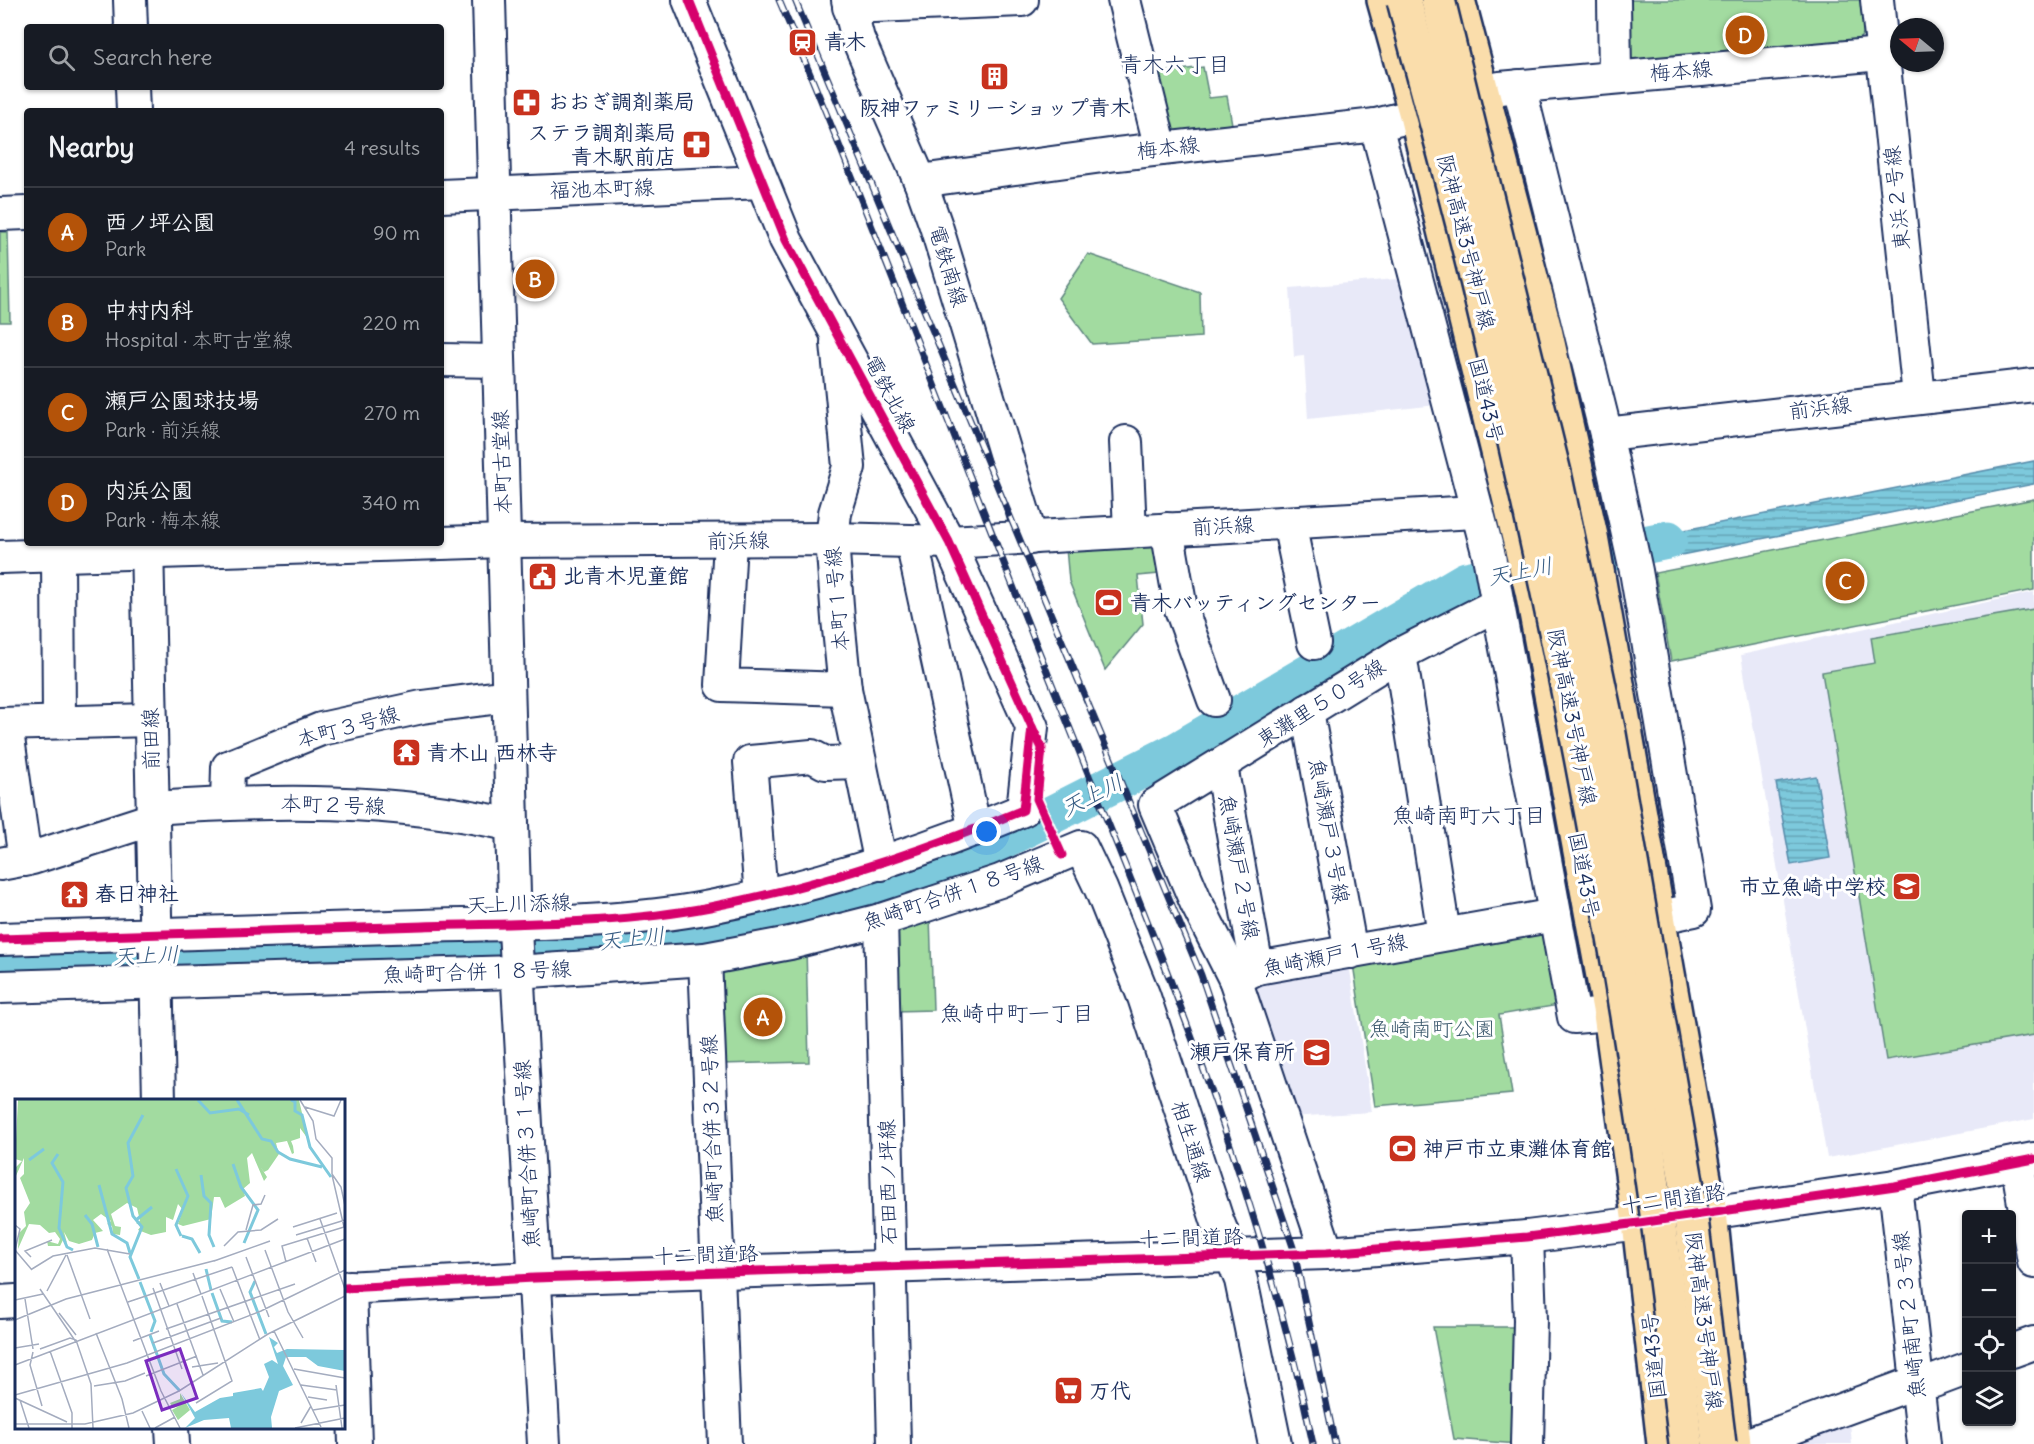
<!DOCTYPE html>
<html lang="en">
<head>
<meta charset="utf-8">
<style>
  :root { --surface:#171b24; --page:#242831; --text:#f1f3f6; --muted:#9ea1a6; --line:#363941; --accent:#b45309 }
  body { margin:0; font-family:Delius,"Klee One",sans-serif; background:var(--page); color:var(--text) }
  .controls { position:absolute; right:18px; bottom:18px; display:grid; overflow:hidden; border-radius:6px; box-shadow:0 2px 4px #0004 }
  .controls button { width:54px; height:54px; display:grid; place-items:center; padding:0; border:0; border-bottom:2px solid var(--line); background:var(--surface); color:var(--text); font:30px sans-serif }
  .compass { position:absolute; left:1890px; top:18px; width:54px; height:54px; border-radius:50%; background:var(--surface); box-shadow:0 2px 4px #0004; rotate:289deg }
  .you { position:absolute; left:987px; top:832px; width:21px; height:21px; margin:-15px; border:4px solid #fff; border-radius:50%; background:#1a73e8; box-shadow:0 0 0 9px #1a73e833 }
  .badge { display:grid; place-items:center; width:39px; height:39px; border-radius:50%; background:var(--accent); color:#fff; font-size:20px; font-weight:700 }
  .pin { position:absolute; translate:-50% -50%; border:3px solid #fff; box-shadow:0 2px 6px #0006 }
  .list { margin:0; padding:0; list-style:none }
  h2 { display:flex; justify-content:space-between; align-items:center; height:78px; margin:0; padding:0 24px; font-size:26px }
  h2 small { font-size:20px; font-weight:400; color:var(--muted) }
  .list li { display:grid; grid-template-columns:39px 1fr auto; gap:18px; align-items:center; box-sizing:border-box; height:90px; padding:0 24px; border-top:2px solid var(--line) }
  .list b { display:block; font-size:22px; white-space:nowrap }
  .list p { margin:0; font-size:20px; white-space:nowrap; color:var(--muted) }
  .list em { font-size:20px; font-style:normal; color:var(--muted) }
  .icon { flex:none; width:33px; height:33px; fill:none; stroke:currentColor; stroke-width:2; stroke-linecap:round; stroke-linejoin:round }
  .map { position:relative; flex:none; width:2034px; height:1444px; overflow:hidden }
  .search { position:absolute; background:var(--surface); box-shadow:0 2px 4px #0004; left:24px; top:24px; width:420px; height:66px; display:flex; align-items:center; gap:15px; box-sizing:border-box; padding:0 21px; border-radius:6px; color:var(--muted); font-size:22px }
  .panel { position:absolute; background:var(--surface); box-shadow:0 2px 4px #0004; left:24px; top:108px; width:420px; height:438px; border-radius:6px }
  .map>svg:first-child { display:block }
  .built { fill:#e8e9f8 }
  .park { fill:#a2dba0; stroke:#5e857f; stroke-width:1.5 }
  .water { fill:url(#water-rules); stroke:#568baa; stroke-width:1.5 }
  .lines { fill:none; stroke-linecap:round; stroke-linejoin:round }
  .river { stroke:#7dc9dc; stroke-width:39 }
  .minor-casing { stroke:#1b2f5e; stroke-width:36 }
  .highway-casing { stroke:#1b2f5e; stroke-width:38 }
  .minor { stroke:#fff; stroke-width:32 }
  .highway { stroke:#faddab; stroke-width:33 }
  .rail-casing { stroke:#1b2f5e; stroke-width:7 }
  .rail { stroke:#fff; stroke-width:4.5; stroke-dasharray:14; stroke-linecap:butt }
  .highway-bridge-casing { stroke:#1b2f5e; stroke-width:38; stroke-linecap:butt }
  .highway-bridge { stroke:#faddab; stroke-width:33 }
  .cycleway-casing { stroke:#fff; stroke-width:13 }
  .cycleway { stroke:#d6006c; stroke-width:9 }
  .labels { text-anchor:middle; stroke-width:6; stroke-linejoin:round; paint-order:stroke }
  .poi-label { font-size:21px; font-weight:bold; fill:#1b2f5e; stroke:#fff; text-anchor:start }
  .street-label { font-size:21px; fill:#1b2f5e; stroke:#fff }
  .park-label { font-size:21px; fill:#3d5a6e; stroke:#fff }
  .neighbourhood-label { font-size:22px; fill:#1b2f5e; stroke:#fff }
  .water-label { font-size:22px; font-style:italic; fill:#385d84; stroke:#fff }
  .inset-river { fill:none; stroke:#7dc9dc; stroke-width:3 }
  .inset-road { fill:none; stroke:#a4acbf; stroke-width:1.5 }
  .view { fill:#7b2cbf; fill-opacity:0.15; stroke:#7b2cbf; stroke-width:3 }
  .inset-edge { fill:none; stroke:#1b2f5e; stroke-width:3 }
</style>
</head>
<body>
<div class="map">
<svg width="2034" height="1444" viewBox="0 0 2034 1444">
  <defs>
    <pattern id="water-rules" width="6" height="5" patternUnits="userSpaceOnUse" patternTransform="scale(1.5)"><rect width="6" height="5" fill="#7dc9dc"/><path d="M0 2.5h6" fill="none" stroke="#66a4b6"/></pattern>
  </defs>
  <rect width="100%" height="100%" fill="#fff"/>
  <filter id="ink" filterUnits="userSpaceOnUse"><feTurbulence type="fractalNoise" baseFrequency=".0167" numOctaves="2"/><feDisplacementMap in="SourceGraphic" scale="12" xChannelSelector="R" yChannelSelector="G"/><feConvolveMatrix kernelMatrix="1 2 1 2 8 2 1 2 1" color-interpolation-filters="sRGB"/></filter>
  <g filter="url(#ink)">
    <g class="built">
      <path d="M1408,278L1437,405L1308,419L1304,356L1294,357L1290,288Z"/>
      <path d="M2034,592V1119L1827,1158L1741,655Z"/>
      <path d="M1349,964L1372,1112L1290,1117L1249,991L1253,981Z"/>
      <path d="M1850,1423L1852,1444H1798Z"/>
    </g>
    <g class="park">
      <path d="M1628,0H1868L1870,26L1854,45L1627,65Z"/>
      <path d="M1203,67L1209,98L1227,96L1232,124L1166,132L1150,74Z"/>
      <path d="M0,232H8L10,322H0Z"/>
      <path d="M1088,254L1200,292L1201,337L1092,344L1058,298Z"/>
      <path d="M2034,499V590L1671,661L1655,573Z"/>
      <path d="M1157,541L1159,574L1138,576L1143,624L1105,670L1069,581L1066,548Z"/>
      <path d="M2034,609V1035L1886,1060L1822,672L1875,663L1871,637Z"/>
      <path d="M930,915L933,1010L895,1011V933L901,925Z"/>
      <path d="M1538,929L1548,934L1559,1005L1499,1015L1512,1094L1375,1106L1353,964Z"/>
      <path d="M806,948L809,1062L719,1064L717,972Z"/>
      <path d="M1433,1327H1525L1518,1444L1454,1439Z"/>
    </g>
    <g class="water">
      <path d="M2034,461V484L1646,562L1643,538Z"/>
      <path d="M1816,776L1830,858L1791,865L1776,783Z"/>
    </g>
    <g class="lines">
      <path class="river" d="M0,959L606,942L724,927L845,902L964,859L1176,752L1466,581L1668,540"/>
      <defs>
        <g id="minor">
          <path d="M130,0L131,27"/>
          <path d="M489,0L515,930L544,1444"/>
          <path d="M848,0L858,39L920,181L936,226L1031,538"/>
          <path d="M1124,0L1161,149"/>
          <path d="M1614,0L1615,77"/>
          <path d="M1877,0L1919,396"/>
          <path d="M849,7L1022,0"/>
          <path d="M1519,86L1606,434L1636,571L1694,910L1660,917"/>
          <path d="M132,87L133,111"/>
          <path d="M1500,88L1881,54"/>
          <path d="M1376,125L1489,556L1574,1017L1610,1014"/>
          <path d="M920,181L1117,154L1376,125L1416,115"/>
          <path d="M441,196L762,182"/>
          <path d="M0,214L27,213"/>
          <path d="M837,343L849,467L835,513L832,539L838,619L845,689L881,864"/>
          <path d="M441,360L498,361"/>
          <path d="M1606,434L2034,385"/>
          <path d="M1126,442L1130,531"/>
          <path d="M1289,523L1314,643"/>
          <path d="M1167,529L1181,609L1214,700"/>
          <path d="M730,541L722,685L845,689"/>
          <path d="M912,542L975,830"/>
          <path d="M147,543L159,1100"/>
          <path d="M58,556L59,722"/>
          <path d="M0,557L504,541L832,539L949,542L1475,512"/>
          <path d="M1490,608L1400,654L1155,805L1196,902L1235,979L1257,968L1555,915"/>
          <path d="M1400,654L1444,934"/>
          <path d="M1307,711L1351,952"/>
          <path d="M0,724L151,720"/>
          <path d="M6,724L25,860"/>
          <path d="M1221,766L1257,968"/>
          <path d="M227,804L228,767L321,729L422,707L508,696"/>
          <path d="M153,808C273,800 393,798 512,825"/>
          <path d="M0,864L32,858L153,819"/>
          <path d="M761,896L750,762L812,756L825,763L860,762"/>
          <path d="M881,920L894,1444"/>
          <path d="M0,939C141,935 282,931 423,926C518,923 616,925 710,907C818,886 922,852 1023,810L1032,727L949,542L786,240L689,0"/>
          <path d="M705,959L725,1444"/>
          <path d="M1235,979L1327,1253"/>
          <path d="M0,987L516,972L705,959L790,943L881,920L1000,881L1081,847L1101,889L1144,997L1217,1220L1241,1280L1275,1444"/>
          <path d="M2017,1162L2034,1262"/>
          <path d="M1895,1186L1924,1444"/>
          <path d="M1527,1237L1530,1320L1527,1444"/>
          <path d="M350,1287L355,1444"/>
          <path d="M344,1288L534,1278L1327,1253L1527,1237L1639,1223L1895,1186L2034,1159"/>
          <path d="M0,1302L16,1301"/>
          <path d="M2012,1351L2034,1343"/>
          <path d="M172,1428L173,1444"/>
          <path d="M1748,1444L1917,1382L1934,1381L1966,1369"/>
        </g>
        <g id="highway">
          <path d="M1384,0L1416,115L1532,591L1610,1014L1639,1223L1664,1444"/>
          <path d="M1458,0L1546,334L1591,536L1710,1212L1734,1444"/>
        </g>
      </defs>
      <use href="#minor" class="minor-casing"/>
      <use href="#highway" class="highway-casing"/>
      <use href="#minor" class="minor"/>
      <use href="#highway" class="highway"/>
      <defs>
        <g id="rail">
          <path d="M779,0C875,226 960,456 1052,684C1152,933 1258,1179 1313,1444"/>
          <path d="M795,0L1201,975L1293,1247L1335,1444"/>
        </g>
      </defs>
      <use href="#rail" class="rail-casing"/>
      <use href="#rail" class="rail"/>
      <defs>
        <g id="highway-bridge">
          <path d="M1404,0C1430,100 1458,200 1482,301C1573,677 1643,1059 1686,1444"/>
          <path d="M1438,0L1554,473L1609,734L1687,1187L1719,1444"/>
        </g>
      </defs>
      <use href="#highway-bridge" class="highway-bridge-casing"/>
      <use href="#highway-bridge" class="highway-bridge"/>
      <defs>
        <g id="cycleway">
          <path d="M1032,727L1042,748L1037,799L1062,855"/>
          <path d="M0,939C141,935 282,931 423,926C518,923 616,925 710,907C818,886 922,852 1023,810L1032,727L949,542L786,240L689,0"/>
          <path d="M344,1288L534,1278L1327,1253L1527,1237L1639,1223L1895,1186L2034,1159"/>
        </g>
      </defs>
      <use href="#cycleway" class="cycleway-casing"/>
      <use href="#cycleway" class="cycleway"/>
    </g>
  </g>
  <defs>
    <symbol id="station-square" viewBox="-11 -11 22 22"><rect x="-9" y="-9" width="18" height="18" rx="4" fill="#c8321e" stroke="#fff"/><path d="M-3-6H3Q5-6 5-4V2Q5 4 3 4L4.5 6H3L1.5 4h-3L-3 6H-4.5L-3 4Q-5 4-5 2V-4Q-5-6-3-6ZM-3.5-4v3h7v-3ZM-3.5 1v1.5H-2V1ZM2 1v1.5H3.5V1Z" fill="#fff"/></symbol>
    <symbol id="building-square" viewBox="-11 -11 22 22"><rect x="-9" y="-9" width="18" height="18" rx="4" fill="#c8321e" stroke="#fff"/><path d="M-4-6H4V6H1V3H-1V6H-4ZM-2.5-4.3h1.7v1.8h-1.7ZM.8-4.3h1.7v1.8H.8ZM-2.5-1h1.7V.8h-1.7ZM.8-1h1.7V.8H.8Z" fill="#fff"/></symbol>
    <symbol id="pharmacy-square" viewBox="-11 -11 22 22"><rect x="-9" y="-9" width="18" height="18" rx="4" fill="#c8321e" stroke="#fff"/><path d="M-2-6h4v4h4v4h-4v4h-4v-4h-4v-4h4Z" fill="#fff"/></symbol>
    <symbol id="civic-square" viewBox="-11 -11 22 22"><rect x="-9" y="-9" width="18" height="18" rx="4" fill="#c8321e" stroke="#fff"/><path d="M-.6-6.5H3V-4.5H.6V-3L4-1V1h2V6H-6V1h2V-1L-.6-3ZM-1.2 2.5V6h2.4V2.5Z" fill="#fff"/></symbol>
    <symbol id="stadium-square" viewBox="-11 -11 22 22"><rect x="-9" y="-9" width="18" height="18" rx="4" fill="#c8321e" stroke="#fff"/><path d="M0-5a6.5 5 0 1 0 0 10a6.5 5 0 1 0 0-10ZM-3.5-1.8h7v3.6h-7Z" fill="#fff"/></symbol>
    <symbol id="temple-square" viewBox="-11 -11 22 22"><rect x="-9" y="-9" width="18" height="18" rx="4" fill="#c8321e" stroke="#fff"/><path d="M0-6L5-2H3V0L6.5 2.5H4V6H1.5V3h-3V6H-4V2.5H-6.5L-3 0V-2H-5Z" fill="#fff"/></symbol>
    <symbol id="school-square" viewBox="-11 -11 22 22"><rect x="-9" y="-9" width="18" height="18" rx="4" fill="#c8321e" stroke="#fff"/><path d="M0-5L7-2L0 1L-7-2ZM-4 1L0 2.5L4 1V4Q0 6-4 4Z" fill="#fff"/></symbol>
    <symbol id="supermarket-square" viewBox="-11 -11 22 22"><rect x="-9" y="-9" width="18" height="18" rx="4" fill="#c8321e" stroke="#fff"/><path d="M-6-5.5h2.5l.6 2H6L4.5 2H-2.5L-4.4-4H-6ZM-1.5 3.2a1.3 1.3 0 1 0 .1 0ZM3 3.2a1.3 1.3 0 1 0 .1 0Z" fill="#fff"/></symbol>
  </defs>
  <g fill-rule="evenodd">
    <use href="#station-square" x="786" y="26" width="33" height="33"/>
    <use href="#building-square" x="978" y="60" width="33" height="33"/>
    <use href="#pharmacy-square" x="510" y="86" width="33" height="33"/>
    <use href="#pharmacy-square" x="680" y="128" width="33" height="33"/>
    <use href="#civic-square" x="526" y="560" width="33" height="33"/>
    <use href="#stadium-square" x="1092" y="586" width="33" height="33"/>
    <use href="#temple-square" x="390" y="736" width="33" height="33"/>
    <use href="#school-square" x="1890" y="870" width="33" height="33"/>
    <use href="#temple-square" x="58" y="878" width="33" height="33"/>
    <use href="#school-square" x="1300" y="1036" width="33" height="33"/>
    <use href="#stadium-square" x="1386" y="1132" width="33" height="33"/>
    <use href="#supermarket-square" x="1052" y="1374" width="33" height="33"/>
  </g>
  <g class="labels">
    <g class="poi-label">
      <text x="824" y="49">青木</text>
      <text x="548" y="109">おおぎ調剤薬局</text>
      <text x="995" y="115" text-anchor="middle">阪神ファミリーショップ青木</text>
      <text x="676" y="140" text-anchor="end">ステラ調剤薬局<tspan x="676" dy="24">青木駅前店</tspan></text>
      <text x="563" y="583">北青木児童館</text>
      <text x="1130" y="610">青木バッティングセンター</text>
      <text x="427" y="760">青木山 西林寺</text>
      <text x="1886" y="894" text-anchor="end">市立魚崎中学校</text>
      <text x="95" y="901">春日神社</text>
      <text x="1295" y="1059" text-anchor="end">瀬戸保育所</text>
      <text x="1423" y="1156">神戸市立東灘体育館</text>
      <text x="1089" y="1398">万代</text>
    </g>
    <g class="street-label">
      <text transform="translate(1681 71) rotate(-5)" y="7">梅本線</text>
      <text transform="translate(1168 148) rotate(-7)" y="7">梅本線</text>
      <text transform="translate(602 189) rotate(-2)" y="7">福池本町線</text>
      <text transform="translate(1897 198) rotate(-96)" y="7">東浜２号線</text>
      <text transform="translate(1466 242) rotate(76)" y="7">阪神高速3号神戸線</text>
      <text transform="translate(948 266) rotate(73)" y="7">電鉄南線</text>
      <text transform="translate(890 394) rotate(62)" y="7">電鉄北線</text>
      <text transform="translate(1486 400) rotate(76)" y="7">国道43号</text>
      <text transform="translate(1820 408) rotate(-7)" y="7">前浜線</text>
      <text transform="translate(502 462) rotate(-92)" y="7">本町古堂線</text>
      <text transform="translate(1223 526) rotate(-3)" y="7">前浜線</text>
      <text transform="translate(738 541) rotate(-1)" y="7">前浜線</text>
      <text transform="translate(837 599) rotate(-95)" y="7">本町１号線</text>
      <text transform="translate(1321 703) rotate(-32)" y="7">東灘里５０号線</text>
      <text transform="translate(1572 717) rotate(79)" y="7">阪神高速3号神戸線</text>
      <text transform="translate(348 727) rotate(-15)" y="7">本町３号線</text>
      <text transform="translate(151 739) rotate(-91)" y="7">前田線</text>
      <text transform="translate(333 805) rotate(2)" y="7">本町２号線</text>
      <text transform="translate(1329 831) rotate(80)" y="7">魚崎瀬戸３号線</text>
      <text transform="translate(1239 867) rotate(80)" y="7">魚崎瀬戸２号線</text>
      <text transform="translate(1584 875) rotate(79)" y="7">国道43号</text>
      <text transform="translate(953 893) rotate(-19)" y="7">魚崎町合併１８号線</text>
      <text transform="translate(519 904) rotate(-2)" y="7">天上川添線</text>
      <text transform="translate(1335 955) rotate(-11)" y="7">魚崎瀬戸１号線</text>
      <text transform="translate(477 972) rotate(-2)" y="7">魚崎町合併１８号線</text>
      <text transform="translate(712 1129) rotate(-92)" y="7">魚崎町合併３２号線</text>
      <text transform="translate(1191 1141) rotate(72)" y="7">相生通線</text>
      <text transform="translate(527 1154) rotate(-93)" y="7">魚崎町合併３１号線</text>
      <text transform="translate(888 1182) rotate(-91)" y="7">石田西ノ坪線</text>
      <text transform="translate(1673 1199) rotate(-8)" y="7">十二間道路</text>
      <text transform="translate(1191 1238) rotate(-2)" y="7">十二間道路</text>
      <text transform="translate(706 1255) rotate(-2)" y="7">十二間道路</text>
      <text transform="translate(1909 1315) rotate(-96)" y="7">魚崎南町２３号線</text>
      <text transform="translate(1704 1321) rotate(83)" y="7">阪神高速3号神戸線</text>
      <text transform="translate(1654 1356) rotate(-96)" y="7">国道43号</text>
    </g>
    <g class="park-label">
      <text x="1432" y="1036">魚崎南町公園</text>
    </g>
    <g class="neighbourhood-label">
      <text x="1175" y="72">青木六丁目</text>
      <text x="1469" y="823">魚崎南町六丁目</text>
      <text x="1017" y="1021">魚崎中町一丁目</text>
    </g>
    <g class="water-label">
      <text transform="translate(1520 571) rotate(-11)" y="8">天上川</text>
      <text transform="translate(1092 795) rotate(-27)" y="8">天上川</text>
      <text transform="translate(632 938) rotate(-6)" y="8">天上川</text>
      <text transform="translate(146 955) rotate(-2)" y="8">天上川</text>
    </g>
  </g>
  <g transform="translate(15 1099)">
    <rect width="330" height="330" fill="#fff"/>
    <path d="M3,1H284L293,40L285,29V39L276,42L278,47L279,54L277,55L272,42L261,44L263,52L275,59L264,55L253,71L249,73L245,67L252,78L249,82L237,54L232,59L235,84L228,90L230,97L210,109L205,98H199L196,120L168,127L163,125L168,111L163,105L158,121L151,118V133L136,136L123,131L126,127L121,124L125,122L122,109L112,104L96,115L100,127L106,128L105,136L98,135L97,127L92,125L96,122L86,115L78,121L88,132L80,134L77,141L64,145L54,142L49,133L52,144L48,141L45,147H33L32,142L43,145L45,140L40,133L34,134L25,126L14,125L3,150L4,134L11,127L9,113L15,104L5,79L9,75V59L0,79V69L7,62L0,60Z" fill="#a2dba0"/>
    <path d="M165,294L175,311L163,321L157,311L164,307L158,309L155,304L165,300Z" fill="#a2dba0"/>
    <path d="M254,238L263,244L259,248L262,254L272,250L330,251V272L303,267L291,258H271L268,267L278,286L264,292L256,318L257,329H216L214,319L189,321L170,329L180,319L166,294L180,313L205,299L218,297V294L246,289L248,292L254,278L249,265L257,261L263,265Z" fill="#7dc9dc"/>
    <path class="inset-river" d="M183,1L195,14L224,10L234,16M222,1L247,40L256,42L263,53L275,60L307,68M276,1L280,3V12L287,16L295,48L316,78M43,55L37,64L48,83L44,129L52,148L58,151M14,61L29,50M218,65L226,88L243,111L229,144M161,70L173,97L161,126L166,137M186,76L189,97L196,104L194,136L199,148M84,86L97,135L112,144L115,154M70,116L77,125L83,148M121,121L137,108M167,137L177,140L185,154M191,170L196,191M124,180L115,158L127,128L118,117L111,89L118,77L113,44L128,16M240,182L235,193L251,235M125,183L140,222L136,233M197,194L207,222L217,223M135,236L149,275L165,292"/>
    <path class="inset-road" d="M285,1L298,22L301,40L317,59V75L326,88L330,107M290,8L319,17L326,1M317,76L329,128M305,120L330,190M0,126L5,130L0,151L17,171M278,128L322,114M231,131L238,106L246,105L250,96M281,136L330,121M292,139L301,163M209,147L223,133L246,131L263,120M92,150L146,292L165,329M250,151L273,213L288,239M52,156L75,220M16,158L10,152L37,141M231,158L254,218M199,162L255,142M271,163L267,147L329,128M217,168L245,241M17,170L38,157L80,149L115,155M178,174L186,195M145,184L154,207M138,189L167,270M25,190L61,243M205,190L219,223M32,192L51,156M10,200L18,250M0,201L28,195M113,203L217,168M162,205L188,276M44,214L61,236M0,221L51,200L202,161M151,230L280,185M259,232L306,328M81,234L107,300L114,329M118,242L144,232M138,244L206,219M0,249L24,245M25,250L55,239L61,241L76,285L78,329M35,252L57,314V329M18,253L15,266L27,307M0,266L330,140M177,268L203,264M279,270L330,279M131,277L182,257M286,286L322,291M321,286L327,329M79,287L110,282L130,274M0,296L112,264L246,212L330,171M293,298L312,301M0,299L52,323M5,301L14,329M181,304L217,282L187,197M298,311L330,306M127,312L135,329M286,324L296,307M0,325H70L118,314L164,292L253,235L330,197M140,329L160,318M280,329L330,319"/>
    <path class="view" d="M165,250L182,299L147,311L131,262Z"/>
    <rect width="330" height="330" class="inset-edge"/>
  </g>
</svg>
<div class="controls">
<button>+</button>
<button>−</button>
<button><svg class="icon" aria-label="locate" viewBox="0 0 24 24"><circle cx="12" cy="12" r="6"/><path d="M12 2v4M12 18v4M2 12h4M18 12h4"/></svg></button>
<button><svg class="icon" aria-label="layers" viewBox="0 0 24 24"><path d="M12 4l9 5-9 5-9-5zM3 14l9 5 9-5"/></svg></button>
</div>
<svg class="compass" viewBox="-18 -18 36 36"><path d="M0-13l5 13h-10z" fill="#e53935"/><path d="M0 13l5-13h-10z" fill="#9ea1a6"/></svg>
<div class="you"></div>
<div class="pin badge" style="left:763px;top:1017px">A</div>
<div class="pin badge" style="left:535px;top:279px">B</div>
<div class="pin badge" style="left:1845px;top:581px">C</div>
<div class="pin badge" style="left:1745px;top:35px">D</div>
<div class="search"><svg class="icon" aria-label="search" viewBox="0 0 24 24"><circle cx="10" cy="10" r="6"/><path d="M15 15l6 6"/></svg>Search here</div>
<section class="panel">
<h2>Nearby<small>4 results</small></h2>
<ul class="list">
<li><span class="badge">A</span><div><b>西ノ坪公園</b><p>Park</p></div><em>90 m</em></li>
<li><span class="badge">B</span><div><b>中村内科</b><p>Hospital · 本町古堂線</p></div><em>220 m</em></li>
<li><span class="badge">C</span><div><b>瀬戸公園球技場</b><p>Park · 前浜線</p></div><em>270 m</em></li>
<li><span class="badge">D</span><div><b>内浜公園</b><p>Park · 梅本線</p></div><em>340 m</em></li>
</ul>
</section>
</div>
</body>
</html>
